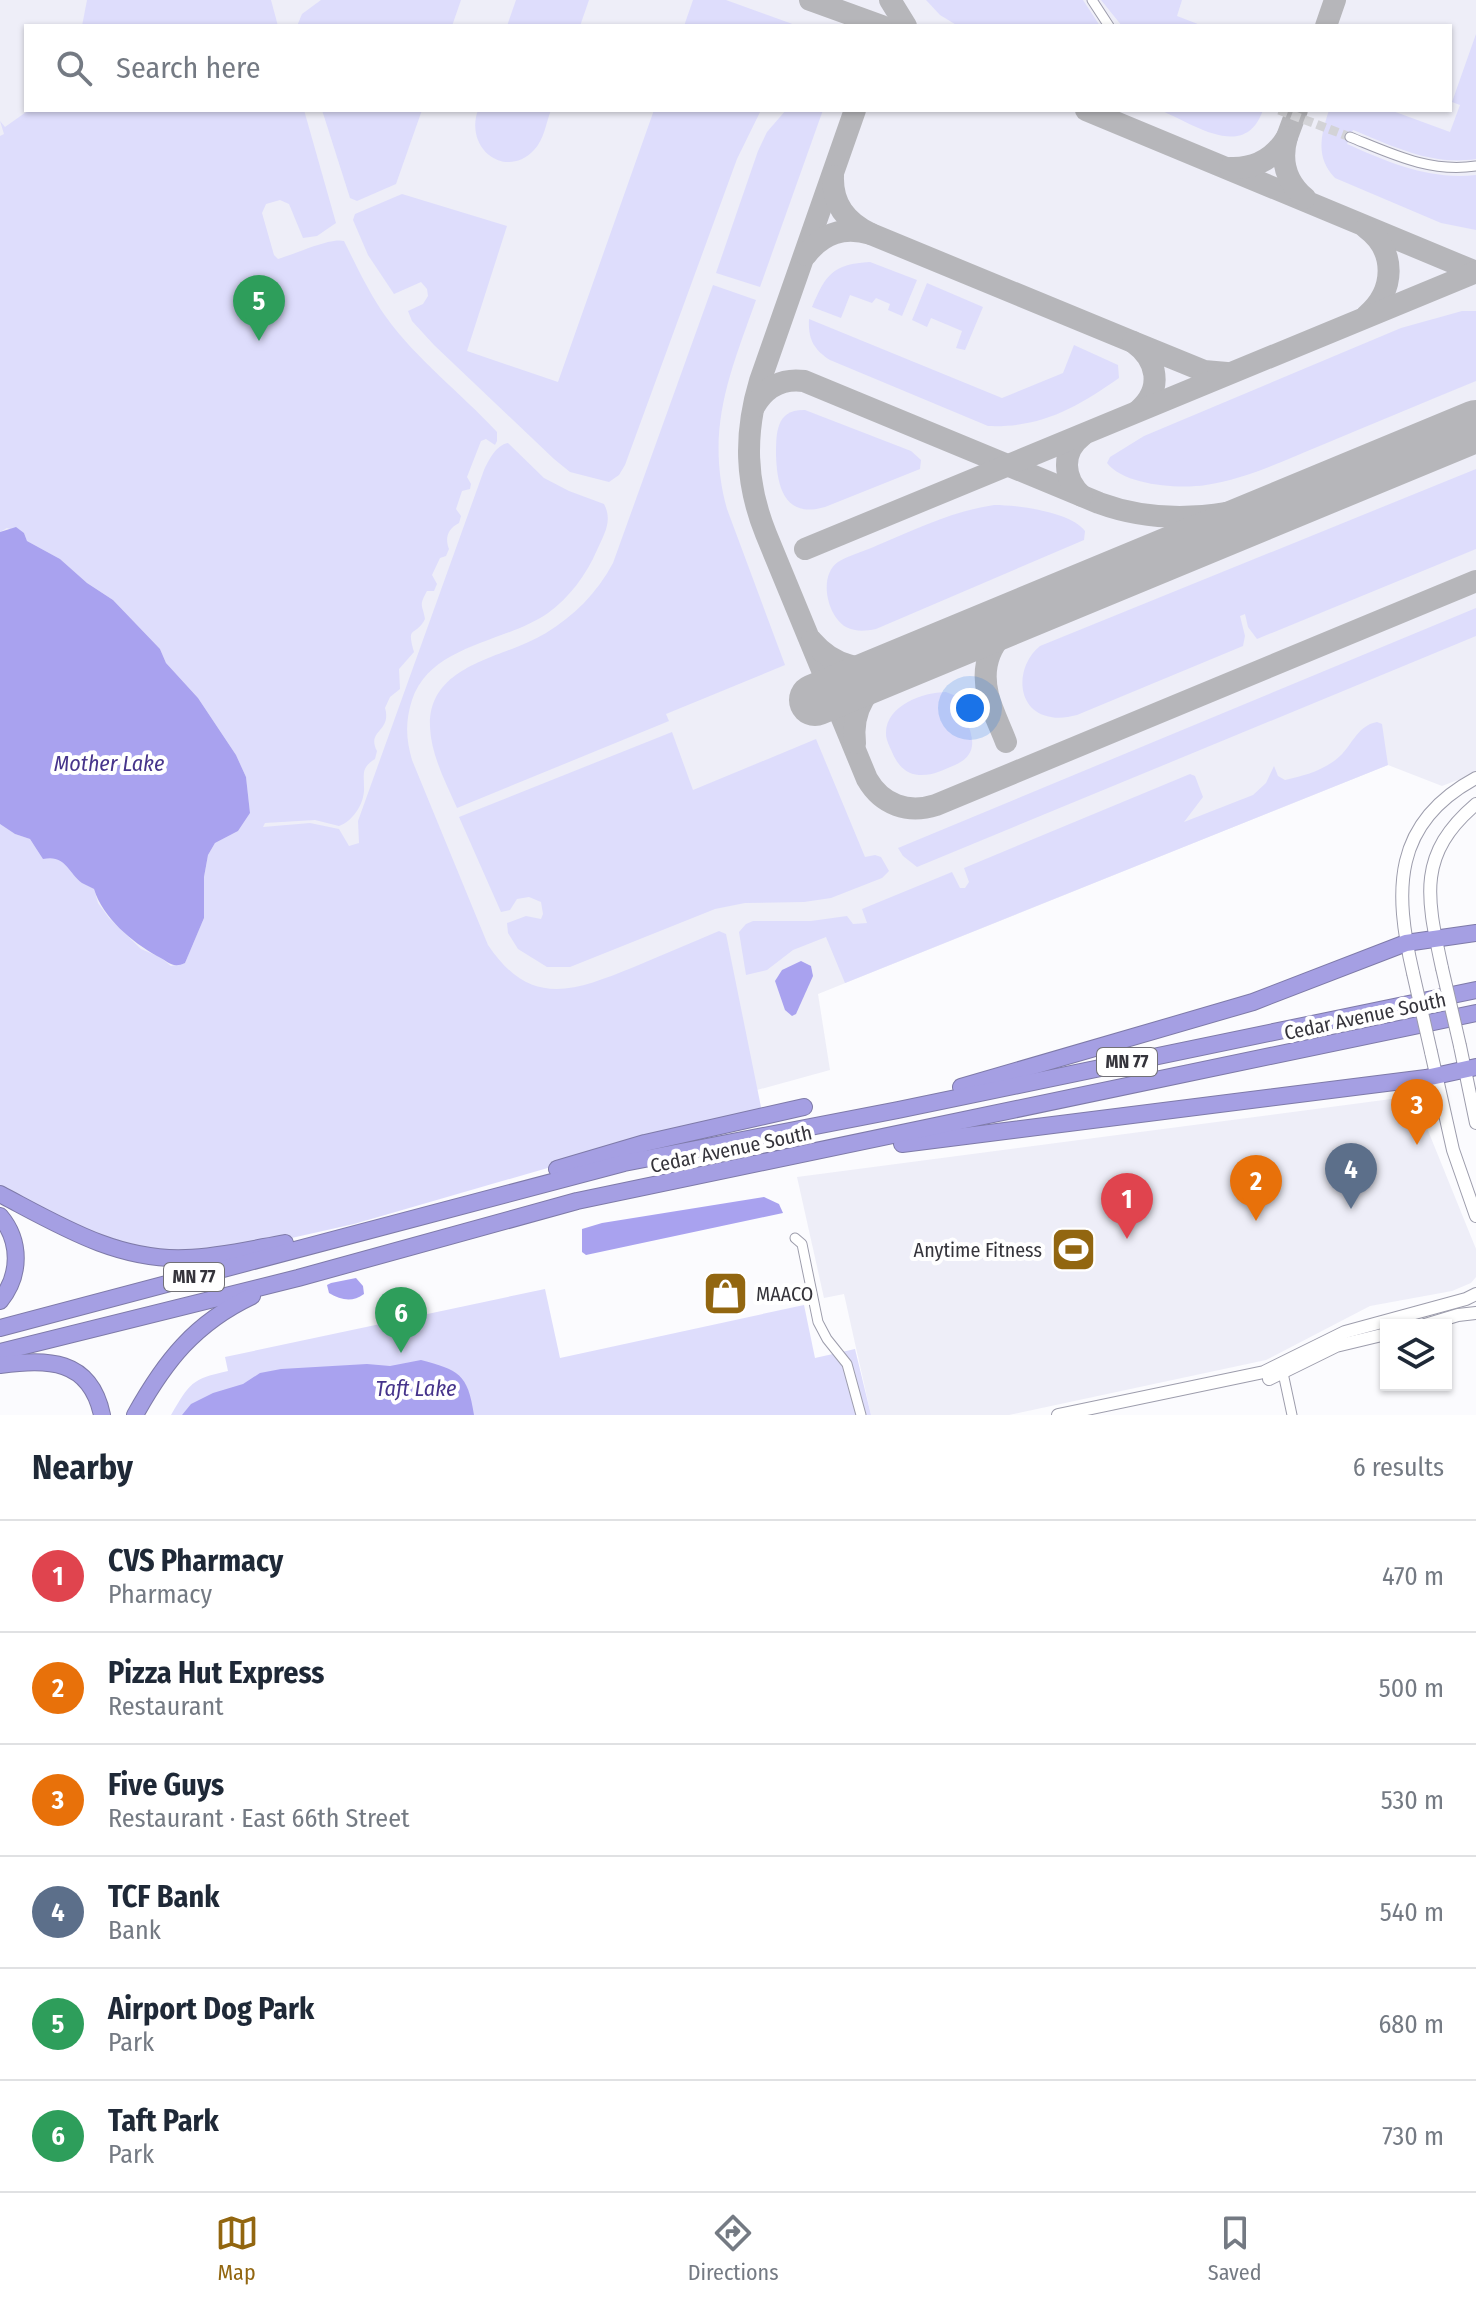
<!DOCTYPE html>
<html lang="en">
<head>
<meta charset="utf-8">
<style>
  :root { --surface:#fff; --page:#f2f2f3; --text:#1f2937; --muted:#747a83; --line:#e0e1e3; --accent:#926610 }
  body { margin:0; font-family:"Fira Sans Condensed",sans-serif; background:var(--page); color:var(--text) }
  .controls { position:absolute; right:24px; bottom:24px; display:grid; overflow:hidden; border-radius:0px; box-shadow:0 2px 6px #0004 }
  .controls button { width:72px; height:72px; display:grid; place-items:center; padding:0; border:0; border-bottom:2px solid var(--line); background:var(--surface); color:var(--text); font:40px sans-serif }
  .you { position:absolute; left:970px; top:708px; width:28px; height:28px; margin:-20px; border:6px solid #fff; border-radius:50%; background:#1a73e8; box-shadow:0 0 0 12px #1a73e833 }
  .badge { display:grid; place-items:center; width:52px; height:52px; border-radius:50%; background:var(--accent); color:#fff; font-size:26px; font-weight:700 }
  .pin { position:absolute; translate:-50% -66px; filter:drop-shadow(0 2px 4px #0008) }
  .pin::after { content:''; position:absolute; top:42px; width:28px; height:24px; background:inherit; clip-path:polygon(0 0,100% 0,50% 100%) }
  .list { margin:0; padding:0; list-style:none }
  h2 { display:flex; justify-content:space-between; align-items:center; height:104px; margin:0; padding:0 32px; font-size:34px }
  h2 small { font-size:26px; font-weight:400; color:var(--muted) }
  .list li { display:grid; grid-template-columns:52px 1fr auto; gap:24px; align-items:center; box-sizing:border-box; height:112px; padding:0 32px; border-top:2px solid var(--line) }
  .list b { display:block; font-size:30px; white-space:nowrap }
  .list p { margin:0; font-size:26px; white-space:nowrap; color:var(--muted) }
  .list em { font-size:26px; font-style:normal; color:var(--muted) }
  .icon { flex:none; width:44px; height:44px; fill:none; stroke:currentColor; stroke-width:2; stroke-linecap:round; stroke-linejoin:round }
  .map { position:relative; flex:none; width:1476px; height:1415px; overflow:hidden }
  .search { position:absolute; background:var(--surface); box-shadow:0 2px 6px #0004; left:24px; right:24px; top:24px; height:88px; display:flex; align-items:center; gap:20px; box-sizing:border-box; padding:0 28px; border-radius:0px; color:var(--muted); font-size:30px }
  .sheet { height:776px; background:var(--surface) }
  nav { display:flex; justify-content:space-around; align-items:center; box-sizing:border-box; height:112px; border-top:2px solid var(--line); background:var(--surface); font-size:22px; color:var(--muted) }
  nav a { display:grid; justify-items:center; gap:4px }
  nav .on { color:var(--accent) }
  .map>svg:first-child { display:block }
  .built { fill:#eeeef8; fill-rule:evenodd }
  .green { fill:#deddfc }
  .water { fill:#a9a2ef }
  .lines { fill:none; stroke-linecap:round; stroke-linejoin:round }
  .taxiway { stroke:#b6b6ba; stroke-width:22 }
  .runway { stroke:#b6b6ba; stroke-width:52 }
  .street-tunnel { stroke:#d3d3d7; stroke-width:9; stroke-dasharray:9 4.5; stroke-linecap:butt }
  .street-casing { stroke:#9d9dac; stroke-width:11 }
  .secondary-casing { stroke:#9d9dac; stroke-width:14 }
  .highway-casing { stroke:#7e7aa8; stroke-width:18 }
  .street { stroke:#fff; stroke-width:9 }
  .secondary { stroke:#fff; stroke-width:12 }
  .highway { stroke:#a59fe3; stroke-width:16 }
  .secondary-bridge-casing { stroke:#9d9dac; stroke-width:14; stroke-linecap:butt }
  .secondary-bridge { stroke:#fff; stroke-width:12 }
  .labels { text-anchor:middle; stroke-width:8; stroke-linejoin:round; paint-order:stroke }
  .shield { fill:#fff; stroke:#727176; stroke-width:2 }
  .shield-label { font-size:18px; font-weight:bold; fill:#35343b }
  .street-label { font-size:20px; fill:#35343b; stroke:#fff }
  .poi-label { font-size:20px; fill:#35343b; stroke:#fff; text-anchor:end }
  .water-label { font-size:22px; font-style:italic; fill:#46348b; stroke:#fff }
</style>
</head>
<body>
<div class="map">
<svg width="1476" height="1415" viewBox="0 0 1476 1415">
  <rect width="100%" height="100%" fill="#fbfbfe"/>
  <g class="built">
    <path d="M0,0H1476V773L1442,786L1388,765L818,994L830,1070L717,1101L0,1148ZM26,26H1450V110H26Z"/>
    <path d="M1414,1096L1476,1249V1277L1471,1283L1452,1291L1370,1306L1266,1360L1009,1415H871L844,1294L824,1298L797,1177Z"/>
  </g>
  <g class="green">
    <path d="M87,0H271L278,26H82Z"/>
    <path d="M321,0H461L452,26H297L302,14Z"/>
    <path d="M516,0H589L580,26H507Z"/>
    <path d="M693,0H726L798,26H684Z"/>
    <path d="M926,0H1083L1100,26H958L940,15Z"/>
    <path d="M1101,0H1182L1177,16L1203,26H1122Z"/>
    <path d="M1476,34V159C1431,166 1393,146 1353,130L1347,144C1390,163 1429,180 1476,175V230L1441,223L1335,178C1315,157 1321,135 1329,110H1390L1450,132L1460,105L1452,102Z"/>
    <path d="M29,110H304L336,223L317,236L303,238L289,204L280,200L266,204L262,213L274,255L278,259C295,254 331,237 344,241C357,267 369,293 386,317C417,360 461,393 497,432V441L495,445L486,439L481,441L467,477L471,484L470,489L462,491L456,509L461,516L459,523C447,529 445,539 449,549L446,556L440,558L432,575L437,584L434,591H427C418,607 423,605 425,619C415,638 406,624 414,652L399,669L400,689L390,697L385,708C392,732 366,730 377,751L375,759C361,768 364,773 364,787C365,803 353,821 339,826L315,820L265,823L263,827L310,823L339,829L349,846L359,843L358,821L484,470C489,460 496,445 508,443L544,478L569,491L604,504C613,521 604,534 597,550C587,574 569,598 548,613C505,643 431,644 412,700C405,722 406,739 412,760L488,945C531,1009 574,991 634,967C662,955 691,943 719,931L726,934L761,1107L759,1112L658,1136L354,1224L278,1241L205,1254L110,1245L0,1191V824L15,834L30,839C41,858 52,852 66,863C79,873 76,880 94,889L98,903L109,918L141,949L160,957L171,966L185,963L204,918V877L208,855L215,843L238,831L250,813L246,777L236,755L198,698L166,663L160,649L113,600L87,583L60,559L27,541L24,533L7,528L0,532V136L4,134L0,121L5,127Z"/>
    <path d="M322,110H422L396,184L357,201L350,198Z"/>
    <path d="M478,110H551C546,123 544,140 534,150C506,180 464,149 478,110Z"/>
    <path d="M654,110H761L737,159L625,465L619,475L609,482L570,472L554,459L434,345L412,321L408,311L423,304L428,296L427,289L421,282L394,294L368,255L353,220L355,214L402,194L507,226L467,351L558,382Z"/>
    <path d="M786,110H823L760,287L716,273L758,151L767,132Z"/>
    <path d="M1160,110H1263C1245,162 1194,124 1160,110Z"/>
    <path d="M870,262L917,280L902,316L888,310L890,304L876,298L872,303L850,295L841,318L812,307C826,274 833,264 870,262Z"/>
    <path d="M927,283L983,307L965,350L956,348L962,331L931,318L927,327L912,320Z"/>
    <path d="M713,285L756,300C730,373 705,430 727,509L785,665L666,714L669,721L457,808C446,783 431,755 430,727C428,663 504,659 546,633C574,616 597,593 613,563Z"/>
    <path d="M1462,311H1476V381C1425,402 1374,423 1322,445C1285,460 1246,479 1206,485C1180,489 1125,486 1107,463L1110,457L1144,436L1401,328Z"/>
    <path d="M809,319L1002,398L1063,373L1074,345L1118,365L1119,378C1076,408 1041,428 988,426L830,360C813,349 808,338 809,319Z"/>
    <path d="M805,410L911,451L921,460L920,469L825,507C784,519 777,486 776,455C776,433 776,409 805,410Z"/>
    <path d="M1476,469V549L1257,639L1248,627L1245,614L1240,616L1245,636L1243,646L1077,715C1068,717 1060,719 1051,717C1016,712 1014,667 1040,646Z"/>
    <path d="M994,505C1018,505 1071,512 1085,531L1084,540L876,629C865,631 856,632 846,627C827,616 818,576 838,562C849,555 865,551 878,545C916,529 953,511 994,505Z"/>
    <path d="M1476,608V636L917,867L903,856L898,848Z"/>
    <path d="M946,692L956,696C965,721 988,751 955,765C943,770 932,776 919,775C905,774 897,764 892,752C890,747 886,740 886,734C885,706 923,692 946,692Z"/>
    <path d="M1377,722L1382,724L1388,765L845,983L826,937L793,950L767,970L746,975L739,932L746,924L753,921H811L847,916L853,924L867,923L862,909L952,872L960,888H965L969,882L964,868L1190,774L1195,776L1203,797L1184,822L1253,795L1266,783L1274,766L1278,776L1285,780C1302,776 1319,772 1334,761C1351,750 1355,726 1377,722Z"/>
    <path d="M672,732L693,790L816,739L865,857L875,855L881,857L889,871L882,878L831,898L804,902L745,903L715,909L570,967H547L518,949L508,933L507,923L526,916L541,919L543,914L541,902L529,897L517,899L510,910L501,912L459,817Z"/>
    <path d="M545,1289L560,1358L804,1305L815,1358L855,1349L871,1415H171C190,1383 191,1379 228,1371L225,1357Z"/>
  </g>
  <g class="water">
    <path d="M16,527L24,533L27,541L60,559L87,583L113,600L160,649L166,663L198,698L236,755L246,777L250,813L238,831L215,843L208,855L204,877V918L185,963C172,969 168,961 157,956C132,942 103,918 94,889C90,887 86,885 82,883C68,872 65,854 43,859L30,839L15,834L0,824V532Z"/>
    <path d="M801,961L811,966L813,976L796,1014L792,1016L785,1010L775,981L782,970Z"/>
    <path d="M764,1197L779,1204L783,1213L586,1255L582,1252V1229L602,1223Z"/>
    <path d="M356,1278L363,1286L364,1294C352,1303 341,1300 329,1293L327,1285L331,1283Z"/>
    <path d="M421,1360C458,1370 468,1373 474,1415H182L191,1404L213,1393L243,1384L260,1373L281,1369L367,1364L390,1366Z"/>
  </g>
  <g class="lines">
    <g class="taxiway">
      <path d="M810,0L882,26"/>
      <path d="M890,0L906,26"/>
      <path d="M1326,26L1335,0"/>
      <path d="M855,110L760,381C744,434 745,482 766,534L867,779C882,805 908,814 936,805L1476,581"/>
      <path d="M1086,110L1476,272"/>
      <path d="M1287,137L1297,110"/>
      <path d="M1230,168C1255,169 1274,159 1287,137C1280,161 1286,182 1305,198"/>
      <path d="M1366,228C1397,251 1395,291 1367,315"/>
      <path d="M871,234L1133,342"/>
      <path d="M806,255C823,233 844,226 871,234C846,222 832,204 833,176"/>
      <path d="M754,407C765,387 782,378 804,381L1099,503C1186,535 1269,506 1352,477"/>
      <path d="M1139,410C1163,389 1158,360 1133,342L1204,371L1227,373"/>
      <path d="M1082,496C1063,479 1061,452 1082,436"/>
      <path d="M805,549L1476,272"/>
      <path d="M812,641C834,667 862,671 894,667C868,690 851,706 855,743"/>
      <path d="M1006,742C1000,726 992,711 988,695C975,641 1017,619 1057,600"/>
    </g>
    <path class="runway" d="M815,700L1476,426"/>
    <path class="street-tunnel" d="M1279,110L1350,137"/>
    <defs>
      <g id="street">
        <path d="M1092,0L1109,26"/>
        <path d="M1350,137C1392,154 1430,173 1476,166"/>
        <path d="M795,1238L802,1244L818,1322L827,1339L847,1364L861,1415"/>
        <path d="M1283,1373L1292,1415"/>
      </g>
      <g id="secondary">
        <path d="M1442,968C1427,898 1416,855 1476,804"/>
        <path d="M1413,973C1394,891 1392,823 1476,778"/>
        <path d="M1460,1046L1476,1123"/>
        <path d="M1431,1052L1453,1150L1476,1216"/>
        <path d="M1425,1325L1458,1315L1476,1313"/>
        <path d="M1269,1379L1336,1346L1386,1334"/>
        <path d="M1058,1415L1264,1372L1345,1332L1466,1299L1476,1294"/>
      </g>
      <g id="highway">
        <path d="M961,1087L1253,1002L1406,943L1476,933"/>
        <path d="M902,1144L1426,1078L1476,1067"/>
        <path d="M557,1169L645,1143L804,1107"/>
        <path d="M0,1194C59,1225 117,1261 186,1258C219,1257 252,1249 285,1243"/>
        <path d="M0,1216C21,1241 21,1275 0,1301"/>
        <path d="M0,1328L624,1163L898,1110L1476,990"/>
        <path d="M0,1352L298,1278L577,1201L1476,1013"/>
        <path d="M0,1365C47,1359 90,1358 102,1415"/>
        <path d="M135,1415C165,1361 195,1323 252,1296"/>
      </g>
    </defs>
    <use href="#street" class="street-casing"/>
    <use href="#secondary" class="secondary-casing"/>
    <use href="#highway" class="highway-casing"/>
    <use href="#street" class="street"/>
    <use href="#secondary" class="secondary"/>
    <use href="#highway" class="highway"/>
    <defs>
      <g id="secondary-bridge">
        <path d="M1442,968L1460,1046"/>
        <path d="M1413,973L1431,1052"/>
      </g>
    </defs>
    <use href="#secondary-bridge" class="secondary-bridge-casing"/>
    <use href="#secondary-bridge" class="secondary-bridge"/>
  </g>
  <defs>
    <symbol id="stadium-square" viewBox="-11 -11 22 22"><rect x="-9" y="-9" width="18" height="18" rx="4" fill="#926610" stroke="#fff"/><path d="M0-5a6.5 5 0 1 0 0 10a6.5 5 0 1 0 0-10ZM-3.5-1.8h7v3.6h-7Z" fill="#fff"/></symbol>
    <symbol id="shop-square" viewBox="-11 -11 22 22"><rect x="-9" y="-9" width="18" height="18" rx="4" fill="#926610" stroke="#fff"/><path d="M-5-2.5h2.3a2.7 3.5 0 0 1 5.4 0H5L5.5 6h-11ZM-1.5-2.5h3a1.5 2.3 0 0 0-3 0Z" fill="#fff"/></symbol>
  </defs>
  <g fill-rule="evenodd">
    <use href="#stadium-square" x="1048" y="1224" width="51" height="51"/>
    <use href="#shop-square" x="700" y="1268" width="51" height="51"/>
  </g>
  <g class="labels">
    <g class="shield">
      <rect x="1097" y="1048" width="60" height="28" rx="6"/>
      <rect x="164" y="1263" width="60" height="28" rx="6"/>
    </g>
    <g class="shield-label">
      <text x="1127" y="1068">MN 77</text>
      <text x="194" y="1283">MN 77</text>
    </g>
    <g class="street-label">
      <text transform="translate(1365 1016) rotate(-12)" y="7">Cedar Avenue South</text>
      <text transform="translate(731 1149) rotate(-12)" y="7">Cedar Avenue South</text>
    </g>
    <g class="poi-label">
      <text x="1042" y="1257">Anytime Fitness</text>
      <text x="756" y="1301" text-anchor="start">MAACO</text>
    </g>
    <g class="water-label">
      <text x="109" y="771">Mother Lake</text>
      <text x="416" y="1396">Taft Lake</text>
    </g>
  </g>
</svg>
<div class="controls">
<button><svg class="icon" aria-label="layers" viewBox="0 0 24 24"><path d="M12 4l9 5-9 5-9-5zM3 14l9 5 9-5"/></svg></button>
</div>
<div class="you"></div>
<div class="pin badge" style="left:1127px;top:1239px;background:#e0444e">1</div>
<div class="pin badge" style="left:1256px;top:1221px;background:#e8710a">2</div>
<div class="pin badge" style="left:1417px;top:1145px;background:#e8710a">3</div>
<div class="pin badge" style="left:1351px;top:1209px;background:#5c6f8a">4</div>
<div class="pin badge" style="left:259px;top:341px;background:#2e9e5b">5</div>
<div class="pin badge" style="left:401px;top:1353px;background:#2e9e5b">6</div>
<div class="search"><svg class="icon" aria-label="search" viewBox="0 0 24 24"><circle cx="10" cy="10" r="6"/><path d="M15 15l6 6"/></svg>Search here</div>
</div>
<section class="sheet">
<h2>Nearby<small>6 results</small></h2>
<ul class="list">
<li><span class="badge" style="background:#e0444e">1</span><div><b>CVS Pharmacy</b><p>Pharmacy</p></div><em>470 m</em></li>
<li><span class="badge" style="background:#e8710a">2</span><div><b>Pizza Hut Express</b><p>Restaurant</p></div><em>500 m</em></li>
<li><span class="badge" style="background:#e8710a">3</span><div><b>Five Guys</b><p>Restaurant · East 66th Street</p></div><em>530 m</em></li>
<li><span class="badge" style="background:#5c6f8a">4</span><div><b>TCF Bank</b><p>Bank</p></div><em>540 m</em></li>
<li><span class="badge" style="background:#2e9e5b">5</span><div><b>Airport Dog Park</b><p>Park</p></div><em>680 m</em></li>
<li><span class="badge" style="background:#2e9e5b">6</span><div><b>Taft Park</b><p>Park</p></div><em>730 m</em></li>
</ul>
</section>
<nav>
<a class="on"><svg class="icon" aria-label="map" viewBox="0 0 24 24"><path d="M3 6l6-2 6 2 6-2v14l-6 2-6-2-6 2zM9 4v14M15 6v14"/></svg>Map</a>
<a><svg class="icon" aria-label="directions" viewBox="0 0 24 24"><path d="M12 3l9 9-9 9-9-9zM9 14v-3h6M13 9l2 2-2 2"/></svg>Directions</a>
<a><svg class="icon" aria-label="saved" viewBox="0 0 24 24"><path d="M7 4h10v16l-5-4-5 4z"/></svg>Saved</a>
</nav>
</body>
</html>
